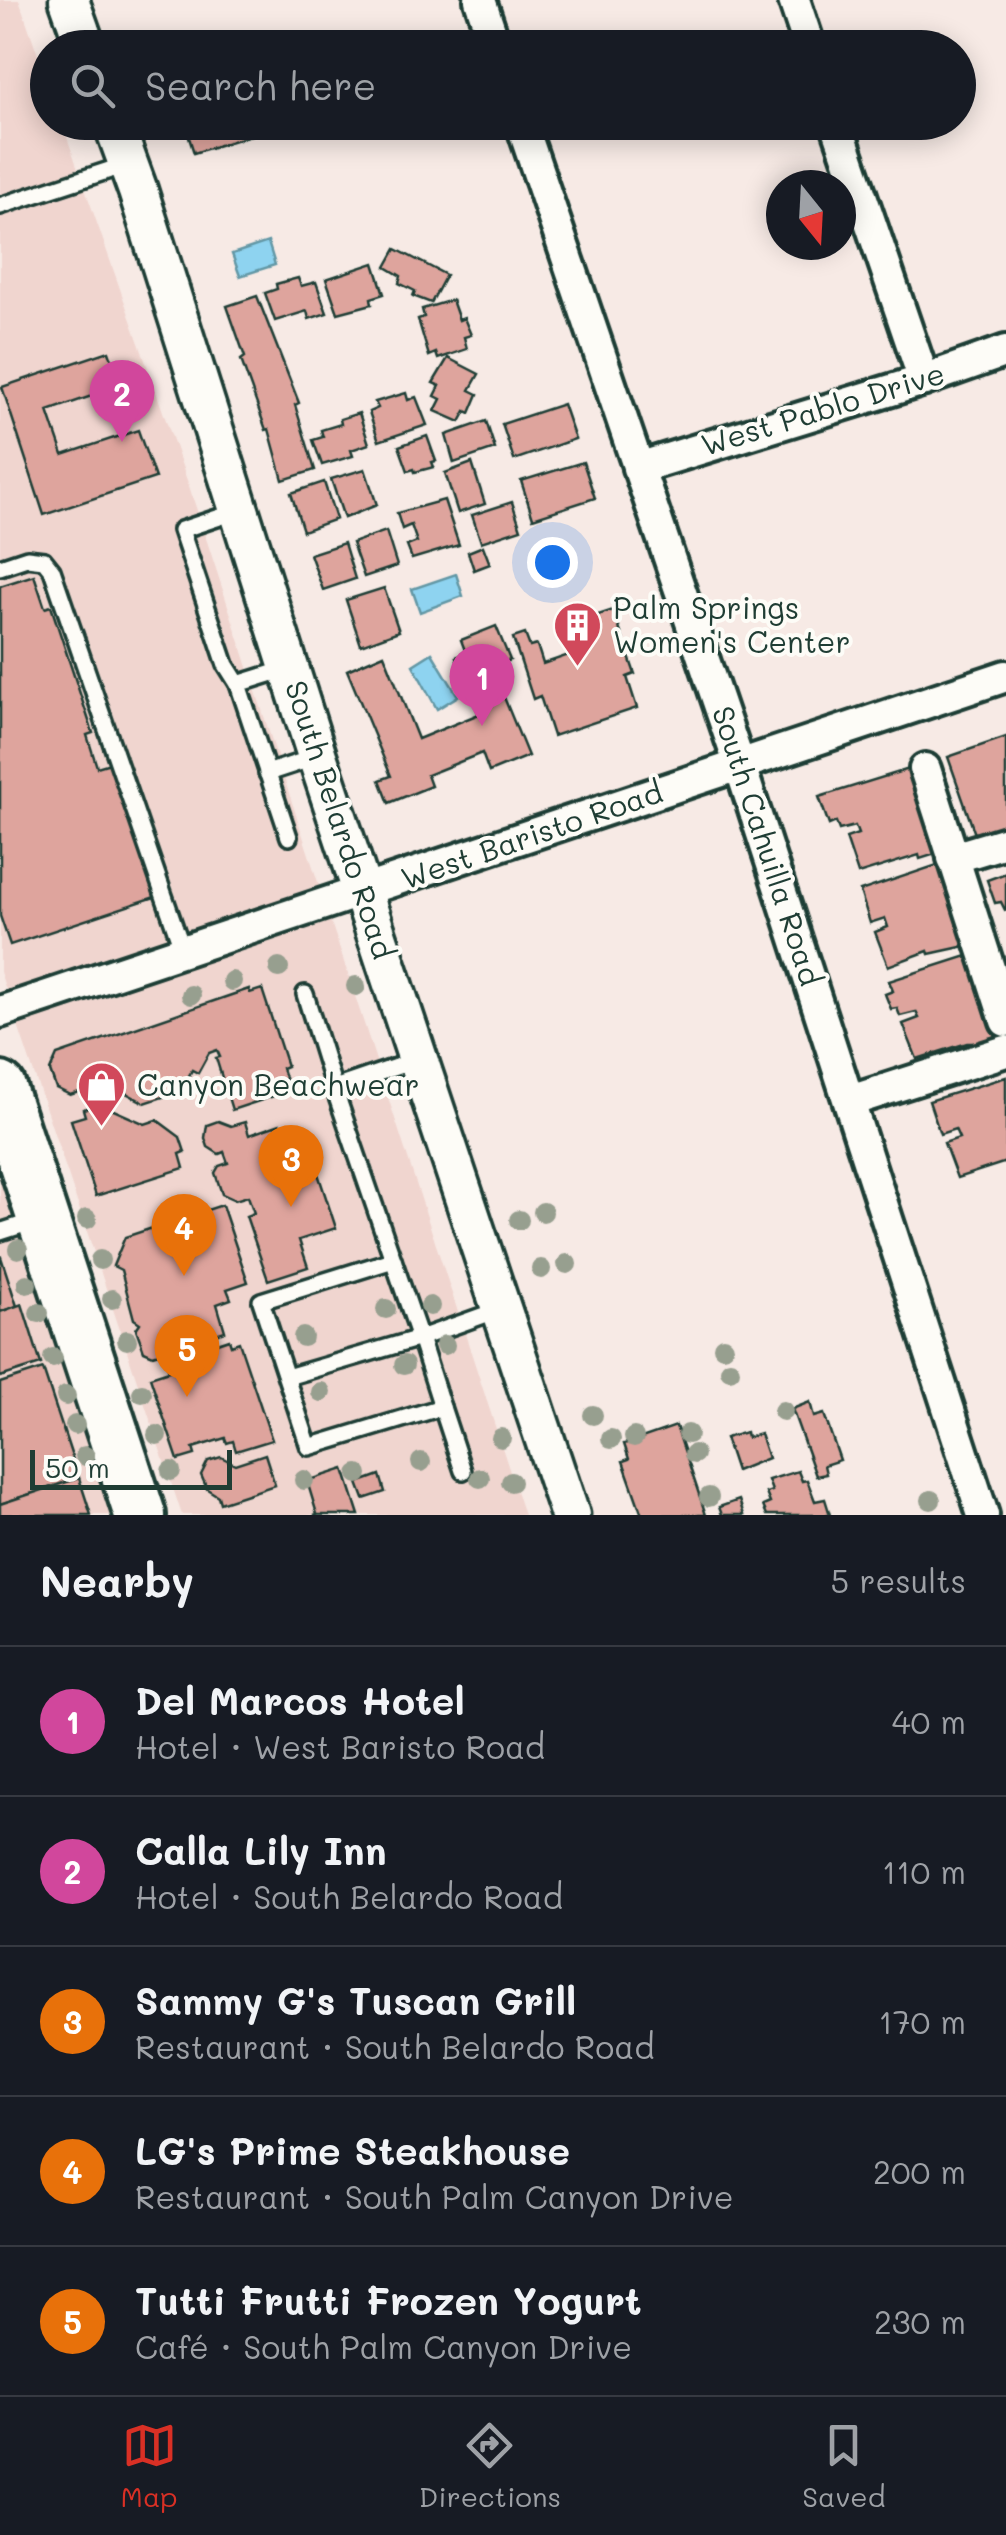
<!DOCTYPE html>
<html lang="en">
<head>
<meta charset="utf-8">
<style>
  :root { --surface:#171b24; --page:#242831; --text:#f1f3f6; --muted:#9ea1a6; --line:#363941; --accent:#d93025 }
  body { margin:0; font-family:Mali,sans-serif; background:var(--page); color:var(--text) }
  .compass { position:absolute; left:766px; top:170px; width:90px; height:90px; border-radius:50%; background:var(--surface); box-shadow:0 5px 25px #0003; rotate:162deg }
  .scale { position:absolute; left:30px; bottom:25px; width:202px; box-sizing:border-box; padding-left:10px; border:5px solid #1f3d34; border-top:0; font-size:28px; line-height:35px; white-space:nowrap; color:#1f3d34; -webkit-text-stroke:8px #fdfcf7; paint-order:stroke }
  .you { position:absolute; left:552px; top:562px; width:35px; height:35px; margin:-25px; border:8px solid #fff; border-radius:50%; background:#1a73e8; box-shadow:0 0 0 15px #1a73e833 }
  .badge { display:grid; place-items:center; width:65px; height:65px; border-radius:50%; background:var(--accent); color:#fff; font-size:32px; font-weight:700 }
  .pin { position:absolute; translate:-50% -82px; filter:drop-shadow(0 2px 5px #0008) }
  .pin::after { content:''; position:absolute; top:52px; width:35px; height:30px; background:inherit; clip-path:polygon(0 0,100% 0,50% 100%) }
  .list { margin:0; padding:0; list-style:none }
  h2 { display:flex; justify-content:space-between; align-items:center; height:130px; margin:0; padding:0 40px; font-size:42px }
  h2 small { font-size:32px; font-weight:400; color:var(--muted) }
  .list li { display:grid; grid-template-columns:65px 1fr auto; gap:30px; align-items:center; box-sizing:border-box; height:150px; padding:0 40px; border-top:2px solid var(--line) }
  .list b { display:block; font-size:38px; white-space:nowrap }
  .list p { margin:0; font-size:32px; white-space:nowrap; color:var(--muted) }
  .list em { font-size:32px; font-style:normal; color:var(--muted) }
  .icon { flex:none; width:55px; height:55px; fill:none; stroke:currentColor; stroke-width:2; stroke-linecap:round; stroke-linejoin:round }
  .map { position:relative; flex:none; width:1006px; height:1515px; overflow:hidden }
  .search { position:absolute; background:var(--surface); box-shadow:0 5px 25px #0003; left:30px; right:30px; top:30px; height:110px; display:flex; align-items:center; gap:25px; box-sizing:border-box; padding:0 35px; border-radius:55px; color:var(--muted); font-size:38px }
  .sheet { height:880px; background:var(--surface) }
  nav { display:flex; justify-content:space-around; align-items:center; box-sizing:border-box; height:140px; border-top:2px solid var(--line); background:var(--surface); font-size:28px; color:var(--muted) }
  nav a { display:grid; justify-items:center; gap:5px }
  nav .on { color:var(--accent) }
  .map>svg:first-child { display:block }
  .built { fill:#f0d5cf }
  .water { fill:#8ed3f0; stroke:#6297a5; stroke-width:2.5 }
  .building { fill:#dea49d; stroke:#1f3d34; stroke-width:2.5 }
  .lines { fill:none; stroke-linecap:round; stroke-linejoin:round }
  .service-casing { stroke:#1f3d34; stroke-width:22 }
  .minor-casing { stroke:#1f3d34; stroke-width:38 }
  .tertiary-casing { stroke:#1f3d34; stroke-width:45 }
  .primary-casing { stroke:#1f3d34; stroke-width:58 }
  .service { stroke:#fdfcf7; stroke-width:15 }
  .minor { stroke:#fdfcf7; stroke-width:30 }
  .tertiary { stroke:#fdfcf7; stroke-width:38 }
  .primary { stroke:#fdfcf7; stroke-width:50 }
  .tree { fill:#979f8f }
  .labels { text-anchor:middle; stroke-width:8; stroke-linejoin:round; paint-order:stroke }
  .street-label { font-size:30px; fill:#1f3d34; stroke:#fdfcf7 }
  .poi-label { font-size:30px; fill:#1f3d34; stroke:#fdfcf7; text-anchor:start }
</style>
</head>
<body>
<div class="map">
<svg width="1006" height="1515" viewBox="0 0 1006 1515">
  <rect width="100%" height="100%" fill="#f7eae5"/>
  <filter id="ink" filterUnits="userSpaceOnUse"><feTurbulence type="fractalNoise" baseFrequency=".01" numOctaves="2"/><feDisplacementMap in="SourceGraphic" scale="20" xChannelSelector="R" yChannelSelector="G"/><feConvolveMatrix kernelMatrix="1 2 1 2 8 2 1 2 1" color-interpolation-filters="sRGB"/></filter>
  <g filter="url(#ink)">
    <g class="built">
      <path d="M0,0H19L47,81L48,122L62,123L189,486L524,1515H182L0,972Z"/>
      <path d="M0,1163L115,1515H0Z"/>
    </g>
    <g class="water">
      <path d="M268,242L275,265L240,276L232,254Z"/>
      <path d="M456,574L463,596L420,612L412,589Z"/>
      <path d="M432,653L458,696L437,709L413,665Z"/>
    </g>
    <g class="building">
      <path d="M184,122H275L277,127L194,153Z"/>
      <path d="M396,249L446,275L431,303L413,296L415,291L399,283L401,276L386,267Z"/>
      <path d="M374,263L384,294L371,298L372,304L338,313L326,279Z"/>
      <path d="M298,278L301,286L316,282L327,313L309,319L307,311L275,321L265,293L277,289L276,284Z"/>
      <path d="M257,296L299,403L295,405L315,470L283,480L269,429L266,430L241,360L245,357L227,306Z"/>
      <path d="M452,300L459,320L464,318L471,335L464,337L467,349L438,359L436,353L429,356L418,319L424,317L422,309Z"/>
      <path d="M109,351L121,386L48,411L63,455L138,430L155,478L44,515L2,387Z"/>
      <path d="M448,358L479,374L470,390L478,394L470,413L466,411L460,422L435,411L441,399L435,396L440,386L433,383Z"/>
      <path d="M406,393L408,400L416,397L427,425L379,441L369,412L378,408L375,402Z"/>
      <path d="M563,404L575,439L514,460L502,424Z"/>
      <path d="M359,413L369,444L351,450L353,456L322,465L313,440L323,437L321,430L341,424L340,419Z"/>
      <path d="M486,421L495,449L454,463L446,435Z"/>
      <path d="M427,436L436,461L432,462L434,467L415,472L414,469L408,471L399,446Z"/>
      <path d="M583,462L595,498L533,518L521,481Z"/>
      <path d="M472,463L485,504L458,513L445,473Z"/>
      <path d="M365,469L377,505L344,518L331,479Z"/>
      <path d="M324,482L336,519L303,531L291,493Z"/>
      <path d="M444,500L459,545L412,559L407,546L417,542L411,525L402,529L397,513Z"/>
      <path d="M512,502L521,529L481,542L472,515Z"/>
      <path d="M386,531L397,566L364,577L352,543Z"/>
      <path d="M344,543L355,579L323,590L310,554Z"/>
      <path d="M483,546L490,564L474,570L468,552Z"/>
      <path d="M34,575L45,608L51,606L93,733L87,735L97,767L110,763L155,897L10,945L0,916V586Z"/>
      <path d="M384,588L399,631L361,645L346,600Z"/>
      <path d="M613,610L635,674L627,677L637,708L553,736L540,696L533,699L513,638L525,634L530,647L537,645L543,664L595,646L586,619Z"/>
      <path d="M496,626L510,660L492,668L528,756L489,772L482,753L427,775L431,786L389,803L380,780L391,776L347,670L384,654L418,739L479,714L456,657L466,653L461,640Z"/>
      <path d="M1006,737V829L977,840L948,757Z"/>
      <path d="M909,769L939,853L920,859L919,855L858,874L846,838L858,834L855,826L839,830L836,822L829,825L819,797Z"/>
      <path d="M940,864L970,945L929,954L928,951L888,966L875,932L888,927L885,918L870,923L860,891Z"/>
      <path d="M1006,873V910H1005L1001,902L995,903L987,880Z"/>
      <path d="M970,955L1000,1037L981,1043H967L917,1059L903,1024L919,1018L916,1012L900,1016L897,1008L891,1009L885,994L893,991L889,981Z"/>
      <path d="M249,989L250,993L262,989L287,1066L282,1068L289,1091L232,1110L216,1058L220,1057L217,1050L209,1053L198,1073L192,1070L181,1091L145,1103L122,1091L115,1094L111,1082L70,1095L56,1088L50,1071L57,1055Z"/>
      <path d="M1006,1077V1162L957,1178L944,1143L959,1138L955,1129L940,1134L929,1101Z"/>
      <path d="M100,1104L145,1124L157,1120L180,1137L185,1152L180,1154L184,1168L96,1196L71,1120L85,1116L83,1109Z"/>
      <path d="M218,1121L231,1126L245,1122L249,1135L280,1124L282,1131L302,1125L336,1228L299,1240L308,1267L268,1280L246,1216L254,1213L248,1196L235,1200L222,1194L215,1173L219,1166L228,1163L224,1152L219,1154L208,1147L205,1138L207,1125Z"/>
      <path d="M222,1205L248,1282L227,1289L231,1299L217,1304L225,1331L153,1355L144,1351L136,1329L140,1323L134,1319L121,1270L113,1266L125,1237Z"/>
      <path d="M1,1257L17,1306L0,1312V1258Z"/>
      <path d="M22,1304L41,1364L0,1377V1312Z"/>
      <path d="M229,1339L231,1345L239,1342L272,1440L236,1451L233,1441L227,1443L225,1438L193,1448L195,1455L178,1460L150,1377L169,1371L166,1360Z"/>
      <path d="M43,1369L79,1478L0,1504V1383Z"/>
      <path d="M810,1402L814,1417L824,1414L840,1460L824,1465L826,1474L816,1476L792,1409Z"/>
      <path d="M676,1426L706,1515H642L623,1461L629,1459L624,1444Z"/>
      <path d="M746,1432L747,1438L760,1434L768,1458L736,1471L725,1438Z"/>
      <path d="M265,1454L275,1485L220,1503L218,1496L207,1489L201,1475L208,1461L221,1457L235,1464Z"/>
      <path d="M344,1469L359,1515H314L317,1514L307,1481Z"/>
      <path d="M798,1471L802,1481L807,1480L815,1501L825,1499L830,1515H767L763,1506L770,1503L766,1493L772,1491L768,1480Z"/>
      <path d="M380,1475L385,1492L364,1499L358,1483Z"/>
      <path d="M79,1478L91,1515H0V1504Z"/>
      <path d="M739,1500L744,1515H722L719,1507Z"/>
    </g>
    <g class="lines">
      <defs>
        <g id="service">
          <path d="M0,206L128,164"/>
          <path d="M238,511L181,530L226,665L238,684L289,837"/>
          <path d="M0,567L27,558L44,560L52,570L183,951"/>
          <path d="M238,684L289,668"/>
          <path d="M267,773L316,757"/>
          <path d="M305,994L334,1088L419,1059"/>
          <path d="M334,1088L420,1338L501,1309"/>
          <path d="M0,1232L34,1221"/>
          <path d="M287,1377L420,1338L442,1407L309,1447L261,1301L393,1260"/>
          <path d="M442,1407L463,1471"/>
        </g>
        <g id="minor">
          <path d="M480,0L496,48"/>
          <path d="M794,0L810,48"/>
          <path d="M521,122L740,766L983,1515"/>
          <path d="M836,122L924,380"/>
          <path d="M638,468L924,380L1006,351"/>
          <path d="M925,769L1006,1021"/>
          <path d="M953,858L1006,842"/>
          <path d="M0,1012L1006,676"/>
          <path d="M850,1101L1006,1051"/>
        </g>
        <g id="tertiary">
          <path d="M69,0L86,48"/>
          <path d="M113,122L138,191L317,756L570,1515"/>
        </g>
        <path id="primary" d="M0,1088L140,1515"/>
      </defs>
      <use href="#service" class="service-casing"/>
      <use href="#minor" class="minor-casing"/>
      <use href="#tertiary" class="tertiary-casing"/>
      <use href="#primary" class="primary-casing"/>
      <use href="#service" class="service"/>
      <use href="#minor" class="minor"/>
      <use href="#tertiary" class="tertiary"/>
      <use href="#primary" class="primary"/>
    </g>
    <g class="tree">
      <circle cx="279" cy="968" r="10"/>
      <circle cx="232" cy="981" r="10"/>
      <circle cx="356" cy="986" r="10"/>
      <circle cx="191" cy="995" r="10"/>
      <circle cx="543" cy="1212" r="10"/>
      <circle cx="87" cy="1219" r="10"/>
      <circle cx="519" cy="1220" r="10"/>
      <circle cx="18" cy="1249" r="10"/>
      <circle cx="100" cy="1260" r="10"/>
      <circle cx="567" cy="1264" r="10"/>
      <circle cx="541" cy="1269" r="10"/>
      <circle cx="27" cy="1284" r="10"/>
      <circle cx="112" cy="1299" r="10"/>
      <circle cx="430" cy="1306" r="10"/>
      <circle cx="386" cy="1309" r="10"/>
      <circle cx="39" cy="1313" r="10"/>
      <circle cx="303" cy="1337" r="10"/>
      <circle cx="127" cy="1340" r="10"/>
      <circle cx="445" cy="1345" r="10"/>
      <circle cx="723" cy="1347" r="10"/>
      <circle cx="53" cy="1358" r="10"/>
      <circle cx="404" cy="1365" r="10"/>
      <circle cx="730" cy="1370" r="10"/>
      <circle cx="321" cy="1392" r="10"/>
      <circle cx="142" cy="1393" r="10"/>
      <circle cx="66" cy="1396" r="10"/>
      <circle cx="783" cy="1411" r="10"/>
      <circle cx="593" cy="1415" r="10"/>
      <circle cx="75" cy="1425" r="10"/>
      <circle cx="688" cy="1434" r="10"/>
      <circle cx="157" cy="1435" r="10"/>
      <circle cx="634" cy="1437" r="10"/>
      <circle cx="501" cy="1438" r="10"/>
      <circle cx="611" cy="1439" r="10"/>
      <circle cx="694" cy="1454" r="10"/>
      <circle cx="85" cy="1456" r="10"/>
      <circle cx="421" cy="1462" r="10"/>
      <circle cx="171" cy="1471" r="10"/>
      <circle cx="358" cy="1474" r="10"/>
      <circle cx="480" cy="1478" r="10"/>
      <circle cx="304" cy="1480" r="10"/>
      <circle cx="511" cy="1482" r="10"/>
      <circle cx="709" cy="1497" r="10"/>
      <circle cx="931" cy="1500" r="10"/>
    </g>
  </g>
  <defs>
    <symbol id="building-pin" viewBox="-11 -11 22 30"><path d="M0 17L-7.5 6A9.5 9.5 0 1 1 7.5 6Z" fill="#d1495b" stroke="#fdfcf7"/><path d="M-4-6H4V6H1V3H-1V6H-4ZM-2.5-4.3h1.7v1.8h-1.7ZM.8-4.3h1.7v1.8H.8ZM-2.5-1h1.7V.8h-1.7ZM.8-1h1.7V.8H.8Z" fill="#fff"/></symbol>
    <symbol id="shop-pin" viewBox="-11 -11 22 30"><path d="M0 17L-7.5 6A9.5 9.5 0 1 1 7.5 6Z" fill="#d1495b" stroke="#fdfcf7"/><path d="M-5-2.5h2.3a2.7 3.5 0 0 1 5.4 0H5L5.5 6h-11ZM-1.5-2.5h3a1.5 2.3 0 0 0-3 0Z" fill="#fff"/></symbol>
  </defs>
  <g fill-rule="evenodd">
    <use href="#building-pin" x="550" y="598" width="55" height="75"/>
    <use href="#shop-pin" x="74" y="1058" width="55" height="75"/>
  </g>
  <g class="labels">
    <g class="street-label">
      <text transform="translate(823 410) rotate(-17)" y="10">West Pablo Drive</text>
      <text transform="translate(339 820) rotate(72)" y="10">South Belardo Road</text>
      <text transform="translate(532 836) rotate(-19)" y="10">West Baristo Road</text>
      <text transform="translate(766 846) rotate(72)" y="10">South Cahuilla Road</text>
    </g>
    <g class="poi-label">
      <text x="613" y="619">Palm Springs<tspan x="613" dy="34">Women's Center</tspan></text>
      <text x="137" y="1096">Canyon Beachwear</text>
    </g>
  </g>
</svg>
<svg class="compass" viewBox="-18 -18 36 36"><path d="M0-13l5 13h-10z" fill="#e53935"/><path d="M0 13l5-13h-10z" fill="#9ea1a6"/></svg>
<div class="scale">50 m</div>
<div class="you"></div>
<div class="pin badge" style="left:482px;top:726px;background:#d1479c">1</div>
<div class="pin badge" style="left:122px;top:442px;background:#d1479c">2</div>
<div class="pin badge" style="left:291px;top:1207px;background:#e8710a">3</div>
<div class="pin badge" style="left:184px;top:1276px;background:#e8710a">4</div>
<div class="pin badge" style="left:187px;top:1397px;background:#e8710a">5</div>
<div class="search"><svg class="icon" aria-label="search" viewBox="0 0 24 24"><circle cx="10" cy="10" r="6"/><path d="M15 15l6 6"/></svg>Search here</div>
</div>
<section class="sheet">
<h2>Nearby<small>5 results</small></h2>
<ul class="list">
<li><span class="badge" style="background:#d1479c">1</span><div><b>Del Marcos Hotel</b><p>Hotel · West Baristo Road</p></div><em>40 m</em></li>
<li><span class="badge" style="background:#d1479c">2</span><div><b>Calla Lily Inn</b><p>Hotel · South Belardo Road</p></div><em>110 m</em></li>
<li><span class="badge" style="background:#e8710a">3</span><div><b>Sammy G's Tuscan Grill</b><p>Restaurant · South Belardo Road</p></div><em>170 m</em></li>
<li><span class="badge" style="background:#e8710a">4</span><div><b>LG's Prime Steakhouse</b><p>Restaurant · South Palm Canyon Drive</p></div><em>200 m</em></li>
<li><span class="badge" style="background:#e8710a">5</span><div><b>Tutti Frutti Frozen Yogurt</b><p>Café · South Palm Canyon Drive</p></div><em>230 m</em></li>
</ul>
</section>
<nav>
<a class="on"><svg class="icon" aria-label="map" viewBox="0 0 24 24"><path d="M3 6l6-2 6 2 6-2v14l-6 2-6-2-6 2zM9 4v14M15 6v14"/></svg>Map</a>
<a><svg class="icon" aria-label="directions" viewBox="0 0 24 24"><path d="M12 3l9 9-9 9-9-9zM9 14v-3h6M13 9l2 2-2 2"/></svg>Directions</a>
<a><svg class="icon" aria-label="saved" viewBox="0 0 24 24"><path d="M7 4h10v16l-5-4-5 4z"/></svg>Saved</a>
</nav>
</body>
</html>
